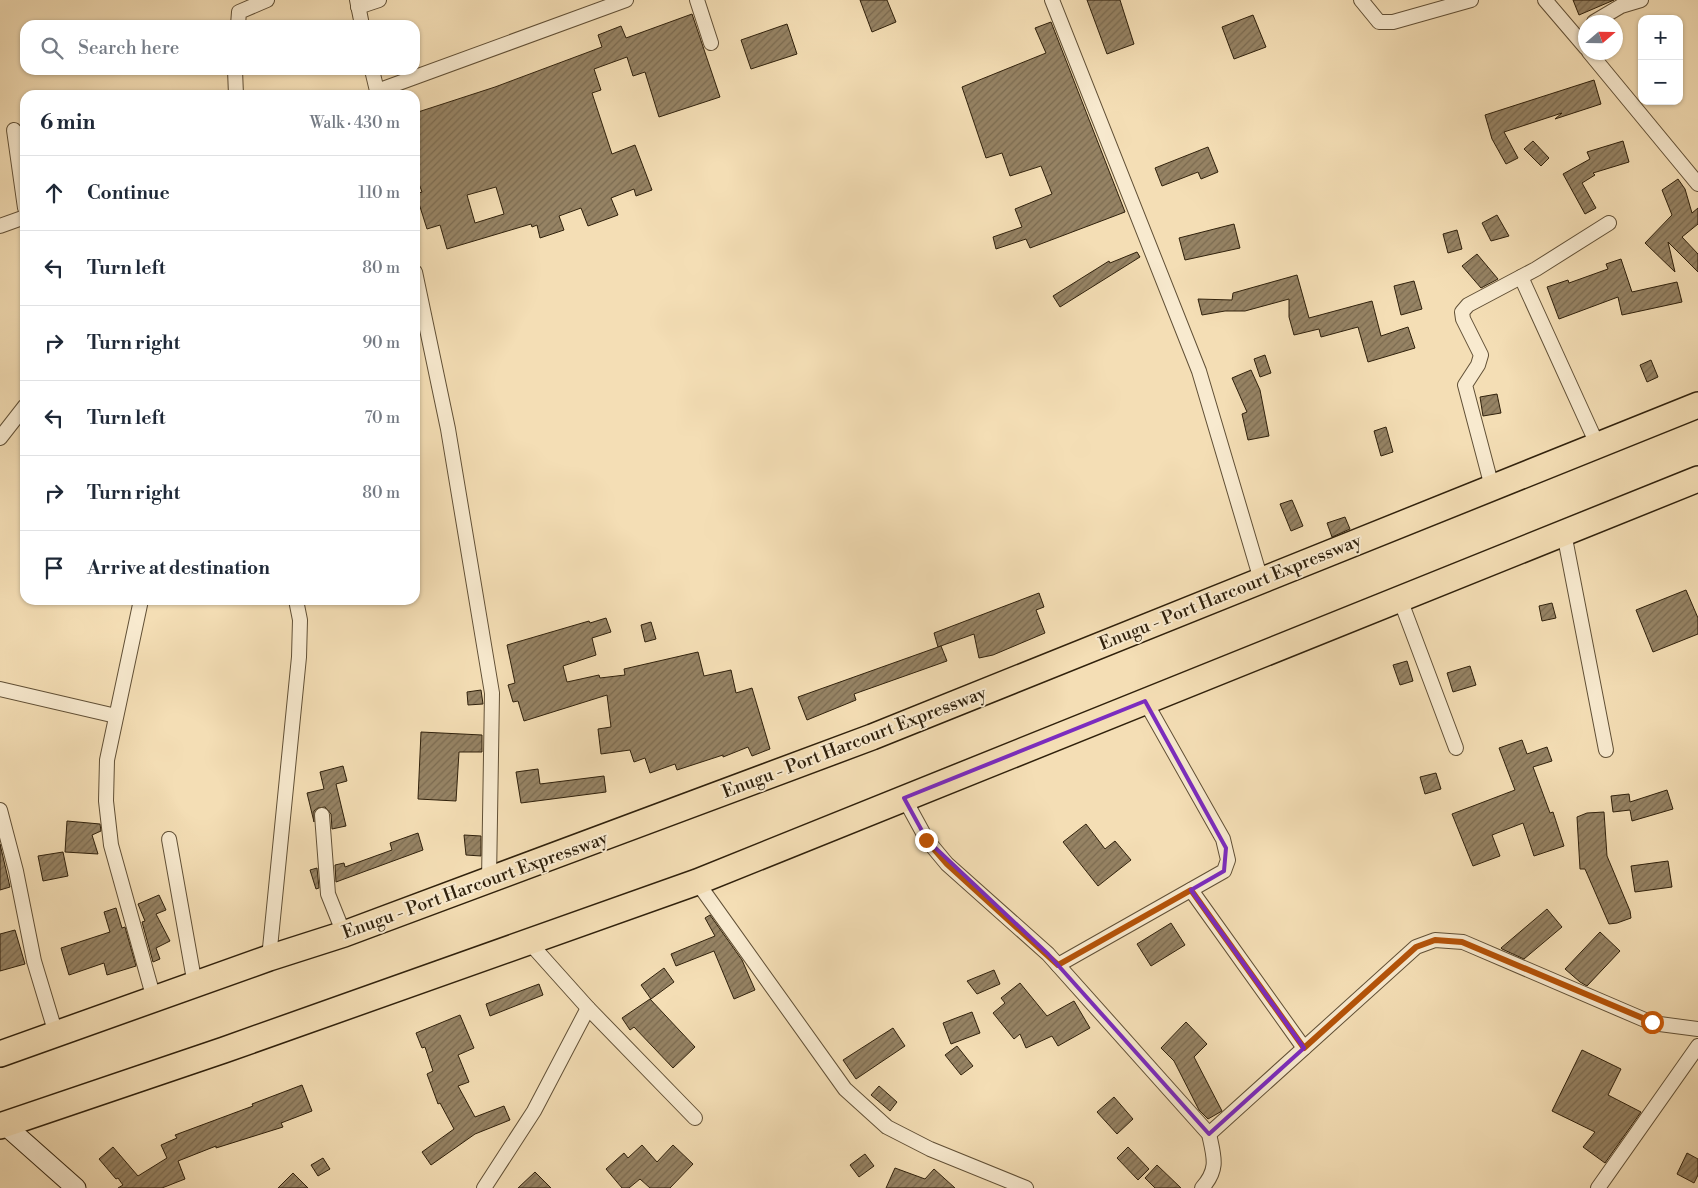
<!DOCTYPE html>
<html lang="en">
<head>
<meta charset="utf-8">
<style>
  :root { --surface:#fff; --page:#f2f2f3; --text:#1f2937; --muted:#747a83; --line:#e0e1e3 }
  body { margin:0; font-family:"Libre Bodoni",serif; background:var(--page); color:var(--text) }
  .controls { position:absolute; right:15px; top:15px; display:grid; overflow:hidden; border-radius:10px; box-shadow:0 1px 4px #0004 }
  .controls button { width:45px; height:45px; display:grid; place-items:center; padding:0; border:0; border-bottom:1px solid var(--line); background:var(--surface); color:var(--text); font:25px sans-serif }
  .compass { position:absolute; left:1578px; top:15px; width:45px; height:45px; border-radius:50%; background:var(--surface); box-shadow:0 1px 4px #0004; rotate:70deg }
  .stop { position:absolute; width:15px; height:15px; margin:-11px; border:4px solid #b45309; border-radius:50%; background:#fff }
  .stop.end { background:#b45309; border-color:#fff; box-shadow:0 1px 5px #0008 }
  .list { margin:0; padding:0; list-style:none }
  h2 { display:flex; justify-content:space-between; align-items:center; height:65px; margin:0; padding:0 20px; font-size:21px }
  h2 small { font-size:16px; font-weight:400; color:var(--muted) }
  .list li { display:grid; grid-template-columns:32px 1fr auto; gap:15px; align-items:center; box-sizing:border-box; height:75px; padding:0 20px; border-top:1px solid var(--line) }
  .list b { display:block; font-size:19px; white-space:nowrap }
  .list em { font-size:16px; font-style:normal; color:var(--muted) }
  .icon { flex:none; width:28px; height:28px; fill:none; stroke:currentColor; stroke-width:2; stroke-linecap:round; stroke-linejoin:round }
  .map { position:relative; flex:none; width:1698px; height:1188px; overflow:hidden }
  .search { position:absolute; background:var(--surface); box-shadow:0 1px 4px #0004; left:20px; top:20px; width:400px; height:55px; display:flex; align-items:center; gap:12px; box-sizing:border-box; padding:0 18px; border-radius:15px; color:var(--muted); font-size:19px }
  .panel { position:absolute; background:var(--surface); box-shadow:0 1px 4px #0004; left:20px; top:90px; width:400px; height:515px; border-radius:15px }
  .map>svg:first-child { display:block }
  .building { fill:url(#building-hatch); stroke:#30210c; fill-rule:evenodd }
  .lines { fill:none; stroke-linecap:round; stroke-linejoin:round }
  .street-casing { stroke:#615036; stroke-width:16 }
  .secondary-casing { stroke:#30210c; stroke-width:21 }
  .highway-casing { stroke:#30210c; stroke-width:28 }
  .street { stroke:#f8eacf; stroke-width:14 }
  .secondary { stroke:#f8eacf; stroke-width:19 }
  .highway { stroke:#f4deb5; stroke-width:25 }
  .route { stroke:#b45309; stroke-width:6 }
  .marked { fill:none; stroke:#7b2cbf; stroke-width:4; stroke-linejoin:round }
  .labels { text-anchor:middle; stroke-width:4; stroke-linejoin:round; paint-order:stroke }
  .street-label { font-size:18px; fill:#30210c; stroke:#f8eacf }
</style>
</head>
<body>
<div class="map">
<svg width="1698" height="1188" viewBox="0 0 1698 1188">
  <defs>
    <pattern id="building-hatch" width="6" height="6" patternUnits="userSpaceOnUse" patternTransform="scale(1.25)"><rect width="6" height="6" fill="#968364"/><path d="M-1 1l2-2M0 6l6-6M5 7l2-2" fill="none" stroke="#7b6b51"/></pattern>
  </defs>
  <rect width="100%" height="100%" fill="#f4deb5"/>
  <filter id="stains"><feTurbulence type="fractalNoise" baseFrequency=".004" numOctaves="4"/><feColorMatrix values="0 0 0 0 .2 0 0 0 0 .09 0 0 0 0 .02 0 0 0 .5 -.17"/></filter>
  <radialGradient id="worn" r=".72"><stop offset=".6" stop-color="#630" stop-opacity="0"/><stop offset="1" stop-color="#630" stop-opacity=".3"/></radialGradient>
  <g class="building">
    <path d="M860,0H887L896,22L872,32Z"/>
    <path d="M1087,0H1120L1134,44L1107,54Z"/>
    <path d="M1573,0H1614L1579,15Z"/>
    <path d="M692,14L720,97L659,117L645,72L633,76L627,57L594,69L601,90L592,93L612,154L635,145L652,190L636,196L634,189L611,198L618,215L588,226L581,208L559,216L564,230L540,238L537,225L532,227L531,224L447,249L440,225L427,229L416,194L422,192L415,173V113L495,87L602,47L598,35L621,26L626,38ZM496,187L504,214L475,223L467,195Z"/>
    <path d="M1253,15L1266,47L1234,59L1222,27Z"/>
    <path d="M1051,22L1125,212L1030,248L1026,239L996,249L993,237L1022,227L1015,209L1052,194L1041,166L1010,176L1002,153L986,158L962,87L1046,53L1035,28Z"/>
    <path d="M787,24L797,54L751,69L741,40Z"/>
    <path d="M1594,80L1601,104L1555,119L1562,113L1504,132L1518,158L1506,164L1492,139L1485,115Z"/>
    <path d="M1533,141L1549,158L1541,166L1524,149Z"/>
    <path d="M1623,141L1629,162L1593,173L1595,175L1582,183L1596,208L1585,214L1563,174L1590,159L1587,152Z"/>
    <path d="M1208,147L1218,172L1201,179L1198,172L1162,186L1155,168Z"/>
    <path d="M1678,179L1685,189L1692,213L1698,208V224L1682,237L1698,254V272L1668,242L1675,272L1645,243L1672,215L1662,190Z"/>
    <path d="M1497,215L1509,236L1491,241L1482,223Z"/>
    <path d="M1234,224L1240,248L1185,260L1179,238Z"/>
    <path d="M1457,230L1462,249L1448,253L1443,234Z"/>
    <path d="M1137,252L1140,257L1060,307L1053,296L1109,261L1110,263Z"/>
    <path d="M1477,254L1498,279L1481,288L1462,266Z"/>
    <path d="M1621,259L1632,292L1677,282L1682,302L1622,315L1618,297L1559,319L1547,287L1568,280L1569,283L1608,269L1606,264Z"/>
    <path d="M1297,275L1309,318L1372,301L1381,336L1408,327L1415,348L1368,362L1358,327L1321,337L1319,329L1294,335L1289,317V299L1245,311H1225L1202,315L1198,299L1232,300L1233,293Z"/>
    <path d="M1414,281L1422,309L1401,315L1394,286Z"/>
    <path d="M1265,355L1271,373L1260,377L1254,359Z"/>
    <path d="M1651,360L1658,377L1647,382L1640,365Z"/>
    <path d="M1251,370L1260,390L1269,436L1248,440L1242,414L1247,412L1232,378Z"/>
    <path d="M1497,394L1501,413L1483,416L1480,397Z"/>
    <path d="M1386,427L1393,452L1381,456L1374,431Z"/>
    <path d="M1292,500L1303,526L1291,531L1280,504Z"/>
    <path d="M1345,517L1350,529L1332,537L1327,523Z"/>
    <path d="M1686,590L1698,618V634L1653,652L1636,610Z"/>
    <path d="M1039,593L1044,607L1036,610L1045,633L993,655L979,658L974,634L938,647L934,633Z"/>
    <path d="M1552,603L1556,618L1542,621L1539,606Z"/>
    <path d="M606,618L611,632L592,638L596,655L563,666L567,682L599,675L600,678L625,675L624,669L698,652L704,676L731,670L736,693L752,688L770,749L752,756L748,747L723,757V755L677,770L675,764L650,773L645,758L634,762L630,750L601,754L598,729L611,727L607,695L524,721L518,701L513,702L508,685L515,683L507,645L589,621L590,623Z"/>
    <path d="M651,622L656,639L645,642L641,625Z"/>
    <path d="M941,646L947,661L854,694L856,700L807,720L798,697Z"/>
    <path d="M1407,661L1413,681L1400,685L1393,665Z"/>
    <path d="M1470,666L1476,685L1453,692L1447,673Z"/>
    <path d="M481,690L483,704L468,705L467,692Z"/>
    <path d="M421,732L482,735V752H459L456,801L418,799Z"/>
    <path d="M1522,740L1527,754L1547,747L1552,761L1533,767L1550,813L1553,812L1564,846L1534,856L1523,823L1492,835L1500,856L1473,866L1452,814L1515,790L1499,748Z"/>
    <path d="M343,766L347,781L336,784L346,826L332,829L331,814L325,807L318,808L314,811V822L307,793L324,789L320,772Z"/>
    <path d="M538,769L540,784L604,776L606,792L521,803L516,772Z"/>
    <path d="M1436,773L1441,789L1425,794L1420,777Z"/>
    <path d="M1667,790L1673,809L1632,821L1630,810L1613,812L1611,796L1629,794L1630,802Z"/>
    <path d="M1604,812L1607,856L1630,911L1631,918L1617,923L1609,924L1585,869H1580L1577,817L1587,813Z"/>
    <path d="M67,821L100,824L101,831L92,835L98,854L65,852Z"/>
    <path d="M1086,824L1105,849L1115,841L1131,860L1098,886L1063,842Z"/>
    <path d="M418,833L423,850L336,882L335,865L344,863L345,867L392,850L390,843Z"/>
    <path d="M464,835L481,836V856L466,855Z"/>
    <path d="M0,844L10,887L0,890Z"/>
    <path d="M63,852L68,876L43,881L38,856Z"/>
    <path d="M1668,861L1672,887L1635,892L1631,866Z"/>
    <path d="M317,868L319,888L316,889L310,870Z"/>
    <path d="M159,895L166,910L156,914L170,941L156,948L160,959L153,962L142,922L145,921L138,904Z"/>
    <path d="M116,908L122,928L125,927L136,966L107,975L104,963L69,975L61,948L110,932L104,912Z"/>
    <path d="M1547,909L1562,927L1524,959L1502,949L1501,948Z"/>
    <path d="M710,915L742,960L755,990L734,999L714,951L676,966L671,954L715,936L705,918Z"/>
    <path d="M1171,923L1185,945L1151,966L1137,944Z"/>
    <path d="M15,930L25,964L0,971V934Z"/>
    <path d="M1600,932L1620,951L1587,986L1580,982L1565,969Z"/>
    <path d="M664,968L674,982L651,999L641,985Z"/>
    <path d="M994,970L1000,984L977,994L967,981Z"/>
    <path d="M1020,983L1047,1016L1074,1001L1090,1028L1058,1046L1052,1036L1026,1048L1020,1034L1014,1039L993,1013L1005,1003L1001,998Z"/>
    <path d="M539,984L543,995L490,1016L486,1004Z"/>
    <path d="M650,999L695,1047L673,1068L634,1027L630,1030L622,1018Z"/>
    <path d="M972,1012L980,1033L951,1044L943,1023Z"/>
    <path d="M460,1015L474,1048L458,1055L469,1082L458,1086L475,1117L504,1106L510,1120L475,1134L431,1165L422,1152L454,1129L440,1103L438,1104L427,1074L433,1071L425,1047L422,1048L416,1033Z"/>
    <path d="M1186,1022L1207,1044L1194,1057L1222,1111L1208,1119L1199,1110L1174,1061L1161,1048Z"/>
    <path d="M893,1028L905,1046L856,1079L843,1060Z"/>
    <path d="M957,1046L973,1066L961,1075L945,1055Z"/>
    <path d="M1582,1050L1621,1069L1608,1095L1641,1112L1605,1163L1583,1147L1595,1132L1552,1111Z"/>
    <path d="M302,1085L312,1111L281,1123L283,1127L216,1148V1146L178,1161L185,1179L162,1188H118L123,1185L118,1178L116,1179L99,1159L113,1147L138,1176L167,1158L161,1145L177,1138L175,1135L253,1106L252,1104Z"/>
    <path d="M879,1086L897,1102L890,1111L871,1095Z"/>
    <path d="M1114,1097L1133,1119L1117,1134L1097,1112Z"/>
    <path d="M642,1145L657,1162L673,1145L693,1164L670,1188H650L640,1179L629,1188H622L606,1169L624,1153L628,1158Z"/>
    <path d="M1128,1147L1149,1169L1138,1180L1117,1158Z"/>
    <path d="M1687,1153L1698,1159V1175L1694,1183L1677,1174Z"/>
    <path d="M865,1154L874,1166L859,1177L850,1165Z"/>
    <path d="M323,1158L330,1169L318,1176L311,1165Z"/>
    <path d="M1157,1165L1181,1188H1155L1145,1178Z"/>
    <path d="M895,1168L925,1179L934,1169L955,1188H886Z"/>
    <path d="M535,1172L551,1188H518Z"/>
    <path d="M293,1173L308,1188H278Z"/>
  </g>
  <g class="lines">
    <defs>
      <g id="street">
        <path d="M357,0L362,25"/>
        <path d="M697,0L711,43"/>
        <path d="M1052,0L1199,371L1261,580"/>
        <path d="M1361,0L1379,22H1393L1471,0"/>
        <path d="M1545,0L1586,48"/>
        <path d="M358,7L379,0"/>
        <path d="M1594,22L1621,6L1641,0"/>
        <path d="M238,25L239,12L267,0"/>
        <path d="M1589,52L1698,184"/>
        <path d="M235,70L236,95"/>
        <path d="M372,70L378,95"/>
        <path d="M377,91L626,0"/>
        <path d="M14,130L25,208"/>
        <path d="M0,226L25,217"/>
        <path d="M415,272L448,429L492,693L489,880"/>
        <path d="M1521,277L1597,444"/>
        <path d="M0,438L25,406"/>
        <path d="M1492,487L1465,385L1478,365L1481,355L1463,319L1462,312L1468,305L1536,269L1609,223"/>
        <path d="M1564,533L1606,750"/>
        <path d="M1400,599L1456,748"/>
        <path d="M141,600L107,760L106,801L111,845L154,999"/>
        <path d="M0,689L116,716"/>
        <path d="M904,798L927,840L947,864L1048,954L1209,1134C1214,1157 1219,1169 1202,1188"/>
        <path d="M0,810L16,871L34,961L56,1034"/>
        <path d="M322,815L328,894L344,934"/>
        <path d="M169,839L195,985"/>
        <path d="M697,882L845,1089L887,1127L930,1149L1026,1188"/>
        <path d="M1191,890L1304,1048"/>
        <path d="M528,941L588,1008L695,1118"/>
        <path d="M269,958L299,657L300,620L296,600"/>
        <path d="M1058,965L1224,871L1228,860L1223,839L1145,701"/>
        <path d="M1209,1134L1416,947L1435,940L1463,942L1652,1023L1698,1029"/>
        <path d="M484,1188L534,1111L588,1008"/>
        <path d="M1598,1188L1698,1046"/>
      </g>
      <path id="secondary" d="M5,1125L76,1188"/>
      <g id="highway">
        <path d="M0,1054L269,958L344,934L872,737L1698,405"/>
        <path d="M0,1126L224,1050L697,882L1698,479"/>
      </g>
    </defs>
    <use href="#street" class="street-casing"/>
    <use href="#secondary" class="secondary-casing"/>
    <use href="#highway" class="highway-casing"/>
    <use href="#street" class="street"/>
    <use href="#secondary" class="secondary"/>
    <use href="#highway" class="highway"/>
  </g>
  <g class="lines">
    <path class="route" d="M926,840L947,864L1058,965L1191,890L1304,1048L1416,947L1435,940L1462,942L1652,1022"/>
  </g>
  <path class="marked" d="M1145,701L1226,848L1224,871L1191,890L1304,1048L1209,1134L1048,954L927,840L904,798Z"/>
  <g class="labels">
    <g class="street-label">
      <text transform="translate(1230 592) rotate(-22)" y="6">Enugu - Port Harcourt Expressway</text>
      <text transform="translate(854 742) rotate(-21)" y="6">Enugu - Port Harcourt Expressway</text>
      <text transform="translate(475 885) rotate(-20)" y="6">Enugu - Port Harcourt Expressway</text>
    </g>
  </g>
  <rect width="100%" height="100%" filter="url(#stains)"/>
  <rect width="100%" height="100%" fill="url(#worn)"/>
</svg>
<div class="controls">
<button>+</button>
<button>−</button>
</div>
<svg class="compass" viewBox="-18 -18 36 36"><path d="M0-13l5 13h-10z" fill="#e53935"/><path d="M0 13l5-13h-10z" fill="#747a83"/></svg>
<div class="stop" style="left:1652px;top:1022px"></div>
<div class="stop end" style="left:926px;top:840px"></div>
<div class="search"><svg class="icon" aria-label="search" viewBox="0 0 24 24"><circle cx="10" cy="10" r="6"/><path d="M15 15l6 6"/></svg>Search here</div>
<section class="panel">
<h2>6 min<small>Walk · 430 m</small></h2>
<ul class="list">
<li><svg class="icon" aria-label="ahead" viewBox="0 0 24 24"><path d="M12 20V5M6 11l6-6 6 6"/></svg><div><b>Continue</b></div><em>110 m</em></li>
<li><svg class="icon" aria-label="left" viewBox="0 0 24 24"><path d="M17 20v-9H6M10 6l-5 5 5 5"/></svg><div><b>Turn left</b></div><em>80 m</em></li>
<li><svg class="icon" aria-label="right" viewBox="0 0 24 24"><path d="M7 20v-9h11M14 6l5 5-5 5"/></svg><div><b>Turn right</b></div><em>90 m</em></li>
<li><svg class="icon" aria-label="left" viewBox="0 0 24 24"><path d="M17 20v-9H6M10 6l-5 5 5 5"/></svg><div><b>Turn left</b></div><em>70 m</em></li>
<li><svg class="icon" aria-label="right" viewBox="0 0 24 24"><path d="M7 20v-9h11M14 6l5 5-5 5"/></svg><div><b>Turn right</b></div><em>80 m</em></li>
<li><svg class="icon" aria-label="arrive" viewBox="0 0 24 24"><path d="M6 21V4h12l-3 4 3 4H6"/></svg><div><b>Arrive at destination</b></div></li>
</ul>
</section>
</div>
</body>
</html>
